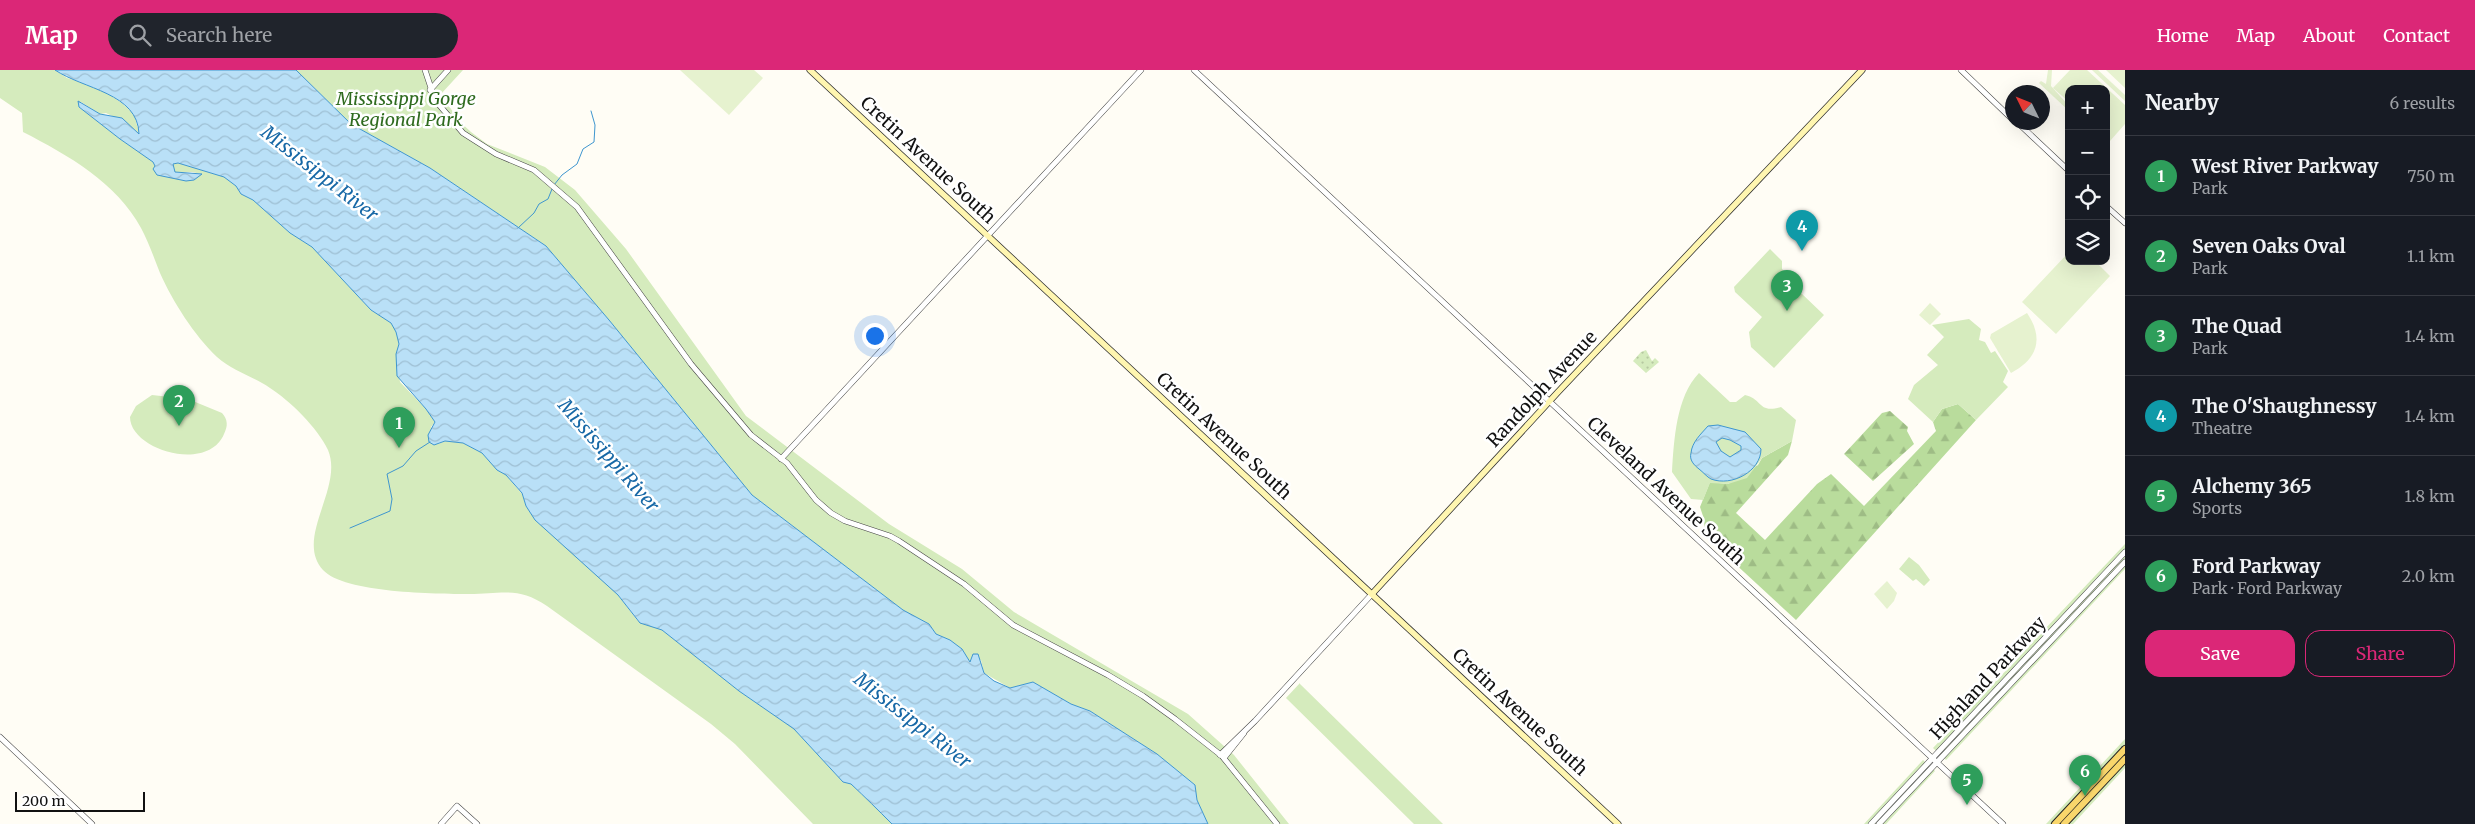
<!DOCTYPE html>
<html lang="en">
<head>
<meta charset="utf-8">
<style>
  :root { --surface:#171b24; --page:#20242c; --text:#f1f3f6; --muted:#9ea1a6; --line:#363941; --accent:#db2777 }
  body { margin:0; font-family:Merriweather,serif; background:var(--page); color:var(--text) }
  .controls { position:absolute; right:15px; top:15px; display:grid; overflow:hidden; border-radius:10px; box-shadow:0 5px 20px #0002 }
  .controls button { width:45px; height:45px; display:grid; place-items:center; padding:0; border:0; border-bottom:1px solid var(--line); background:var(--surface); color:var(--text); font:25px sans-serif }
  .compass { position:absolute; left:2005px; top:15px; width:45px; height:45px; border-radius:50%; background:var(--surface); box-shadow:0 5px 20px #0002; rotate:313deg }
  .scale { position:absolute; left:15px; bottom:12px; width:130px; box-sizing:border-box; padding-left:5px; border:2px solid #111; border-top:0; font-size:14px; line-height:18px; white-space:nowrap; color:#111; -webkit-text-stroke:4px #fff; paint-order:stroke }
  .you { position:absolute; left:874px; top:265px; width:18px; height:18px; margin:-12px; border:4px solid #fff; border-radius:50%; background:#1a73e8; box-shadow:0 0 0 8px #1a73e833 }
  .badge { display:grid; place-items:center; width:32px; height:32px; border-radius:50%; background:var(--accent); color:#fff; font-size:16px; font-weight:700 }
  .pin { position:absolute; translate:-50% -41px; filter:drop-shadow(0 1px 2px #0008) }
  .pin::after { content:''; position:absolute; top:26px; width:18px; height:15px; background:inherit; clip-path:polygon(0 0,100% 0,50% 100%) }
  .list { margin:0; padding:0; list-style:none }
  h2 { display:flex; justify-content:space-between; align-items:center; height:65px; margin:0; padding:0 20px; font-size:21px }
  h2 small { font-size:16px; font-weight:400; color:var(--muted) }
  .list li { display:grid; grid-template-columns:32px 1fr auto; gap:15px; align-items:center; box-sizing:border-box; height:80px; padding:0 20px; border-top:1px solid var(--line) }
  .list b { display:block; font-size:19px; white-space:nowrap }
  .list p { margin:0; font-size:16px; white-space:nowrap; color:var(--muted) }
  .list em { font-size:16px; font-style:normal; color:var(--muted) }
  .actions { display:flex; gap:10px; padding:15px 20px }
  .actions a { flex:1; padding:11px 0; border:1px solid var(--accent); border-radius:15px; text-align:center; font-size:18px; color:var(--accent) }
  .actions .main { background:var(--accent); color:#fff }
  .icon { flex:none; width:28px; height:28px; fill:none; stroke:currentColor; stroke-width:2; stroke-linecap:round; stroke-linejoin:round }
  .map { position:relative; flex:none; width:2125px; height:754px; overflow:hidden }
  header { display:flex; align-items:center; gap:30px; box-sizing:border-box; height:70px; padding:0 25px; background:var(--accent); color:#fff }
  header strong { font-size:24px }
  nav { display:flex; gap:28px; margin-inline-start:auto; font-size:18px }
  .search { width:350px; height:45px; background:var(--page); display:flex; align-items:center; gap:12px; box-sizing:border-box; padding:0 18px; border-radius:28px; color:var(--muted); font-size:19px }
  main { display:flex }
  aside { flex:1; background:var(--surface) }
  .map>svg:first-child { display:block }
  .grass { fill:url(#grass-dots) }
  .forest { fill:url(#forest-firs) }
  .park { fill:#d5ebbd }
  .pitch { fill:#e6f2cf }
  .water { fill:url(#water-waves); stroke:#3f96cf; fill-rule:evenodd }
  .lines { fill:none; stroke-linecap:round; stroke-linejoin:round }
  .stream { stroke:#3f96cf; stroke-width:1 }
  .tertiary-casing { stroke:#444; stroke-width:6 }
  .secondary-casing { stroke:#333; stroke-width:7 }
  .primary-casing { stroke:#222; stroke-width:8 }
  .tertiary { stroke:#fff; stroke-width:5 }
  .secondary { stroke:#fff6b0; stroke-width:5.5 }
  .primary { stroke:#f9d66b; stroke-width:6 }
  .labels { text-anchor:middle; stroke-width:5; stroke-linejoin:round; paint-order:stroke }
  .park-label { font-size:18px; font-style:italic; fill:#2f6b1f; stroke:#fff }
  .street-label { font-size:18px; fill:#111; stroke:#fff }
  .water-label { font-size:19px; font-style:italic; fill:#1768a6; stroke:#fff }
</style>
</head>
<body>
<header>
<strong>Map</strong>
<div class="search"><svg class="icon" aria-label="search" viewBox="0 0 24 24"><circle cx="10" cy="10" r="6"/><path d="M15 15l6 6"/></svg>Search here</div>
<nav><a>Home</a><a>Map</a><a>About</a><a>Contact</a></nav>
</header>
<main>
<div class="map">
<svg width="2125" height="754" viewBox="0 0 2125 754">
  <defs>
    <pattern id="grass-dots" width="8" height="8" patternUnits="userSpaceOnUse" patternTransform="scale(1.25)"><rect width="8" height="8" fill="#d5ebbd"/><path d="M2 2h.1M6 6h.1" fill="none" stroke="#b6c8a1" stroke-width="1.8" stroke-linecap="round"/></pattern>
    <pattern id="forest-firs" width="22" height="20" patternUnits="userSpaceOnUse" patternTransform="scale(1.25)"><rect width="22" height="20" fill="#b9dc9c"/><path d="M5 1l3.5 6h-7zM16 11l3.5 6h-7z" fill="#9ebc85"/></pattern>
    <pattern id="water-waves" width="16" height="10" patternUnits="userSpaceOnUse" patternTransform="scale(1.25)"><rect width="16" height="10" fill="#b9e0f7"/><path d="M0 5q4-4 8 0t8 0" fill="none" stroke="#9ebfd3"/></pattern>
  </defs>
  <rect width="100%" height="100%" fill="#fffdf5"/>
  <path class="grass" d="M1646,280L1652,291L1655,288L1659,292L1646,303L1633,291L1641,282Z"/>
  <g class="forest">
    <path d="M1958,334L1976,350L1796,550L1705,466L1704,449L1700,437L1710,412L1728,414L1758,395L1762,388L1792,371L1788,385L1736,443L1765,470L1817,414L1831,404L1864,436L1936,361L1933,352L1942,339Z"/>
    <path d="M1890,341L1908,357L1907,361L1914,374L1873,411L1844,384L1882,343Z"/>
  </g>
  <g class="park">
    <path d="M0,0H55L67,8L97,17L122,33L137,47L136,52L140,64L124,52L106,43L100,44L81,32L79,37L120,69L153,92L155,96L154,99L158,105L194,110L201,104L192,102H174L173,93H178L224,107L236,116L241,124L253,130L290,163L312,177L371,240L391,253L396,262L399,274L396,284L400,312L426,339L435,352L431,357L438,374L445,371L463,373L482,383L497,400L506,405L522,424L526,436L535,450L595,502L618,525L637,550L662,560L739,621L794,659L843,712L851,714C865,727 878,740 892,754H813L735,674L711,654L547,536C518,516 501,524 469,524C437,524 344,523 323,500C294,468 344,418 328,380C318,358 289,330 270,318C252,306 233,301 217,287C194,265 173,232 160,203C154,188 149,173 141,158C117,113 68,85 23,62L22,43L0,28Z"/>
    <path d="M296,0H463L441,24L459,51L471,62L487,74L545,97L575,120L626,179L746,346L889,454L962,499L1014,542L1188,644L1234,685L1289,754H1208L1197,730L1195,715L1157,684L1090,641L1071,634L1033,612L1010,618L984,603L981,590L973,589L970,592L962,579L950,570L936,564L929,554L903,540L752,425L609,250L546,176L430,98L351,54Z"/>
    <path d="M1770,179L1782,191V199L1789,206L1795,204L1801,223L1824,245L1774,298L1751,277L1749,262L1762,247L1735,222L1734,217Z"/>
    <path d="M1969,249L1981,259L1979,270L1985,272L1991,283L1995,281L2008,301L2003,312L2008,317L1976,350L1958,334L1942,339L1933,352L1908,329L1914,315L1938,295L1927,285L1944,267L1932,255Z"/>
    <path d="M1699,303L1730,332H1736L1745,325C1763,329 1758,344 1781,337L1796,350L1792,371L1762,388L1747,408L1728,414L1710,413L1703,430L1691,429L1672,402C1674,370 1676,327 1699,303Z"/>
    <path d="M152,325L188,329L222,343C228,350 228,356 224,364C208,403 130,380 130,347L136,336Z"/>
    <path d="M2125,474V499L1946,690L1933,678Z"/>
    <path d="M1909,487L1919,495L1930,510L1924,516L1916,509L1913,511L1899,499Z"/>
    <path d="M1300,613V614L1443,754H1414L1286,628Z"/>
    <path d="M2125,669V698L2073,754H2046Z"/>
    <path d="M1923,690L1935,701L1886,754H1864Z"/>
  </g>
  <g class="pitch">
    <path d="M680,0H754L763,8L729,45Z"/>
    <path d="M2048,0H2052L2051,16L2069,36V41L2039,13L2041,11L2046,14Z"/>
    <path d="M2070,0H2087L2125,35V54L2110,71L2106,67V19H2069V32L2053,18Z"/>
    <path d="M2092,0H2098L2125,25V31Z"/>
    <path d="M2106,0H2125V18Z"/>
    <path d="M2069,182V191H2095L2110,206L2056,264L2022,232Z"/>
    <path d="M1930,233L1941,244L1930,255L1919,245Z"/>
    <path d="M2027,243C2044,268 2038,289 2011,303L1990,268L1991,264Z"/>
    <path d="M1887,511L1897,523L1894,531L1887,539L1874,524Z"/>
  </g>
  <g class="water">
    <path d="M55,0H296L351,54L430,98L546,176L609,250L752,425L903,540L929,554L936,564L950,570L962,579L970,592L973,584H978L984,603L994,611L1010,618L1033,612L1071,634L1090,641L1157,684L1195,715L1197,730L1208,754H892C878,740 865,727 851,714L843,712L794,659L739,621L662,560L640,553L618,525L535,450L526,436L522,423L506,405L497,400L482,383L463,373L445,371L434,375L429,372L428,365L435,352L426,339L397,306L396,284L399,274L396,262L391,253L371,240L312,177L290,163L253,130L241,124L236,116L224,107L178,93L173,94L175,102L202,104L194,110L186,111L157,105L153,99L155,96L153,92L120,69L79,37L78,31L100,44L122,48L139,64C138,23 83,19 55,0Z"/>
    <path d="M1718,355L1745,362L1761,379C1761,401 1732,417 1711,409C1707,407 1703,402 1699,399C1694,395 1689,390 1691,383C1692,372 1701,364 1708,356ZM1722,368L1730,370L1741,376V380L1730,387L1721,381L1716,372Z"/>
  </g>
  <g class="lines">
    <g class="stream">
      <path d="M554,115L562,105L577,94L583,79L594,72L595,55L591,41"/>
      <path d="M518,158L534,143L539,134L548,129L552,119"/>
      <path d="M350,458L390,441L392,429L387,404L403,396L416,381L430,372"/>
    </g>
    <defs>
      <g id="tertiary">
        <path d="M425,0L435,30L463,63L496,84L534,100L577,137L691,294L751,365L787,393L816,430L831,443L845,451L890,466L899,471L964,514L1013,555L1108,605L1143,626L1175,649L1222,686L1277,754"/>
        <path d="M1194,0L2003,754"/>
        <path d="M1961,0L2012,49"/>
        <path d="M430,20L448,0"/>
        <path d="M2017,52L2069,101"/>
        <path d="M2106,136L2125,153"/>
        <path d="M781,389L1141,0"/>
        <path d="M0,667L92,754"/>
        <path d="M1220,685L1255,651L1372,524"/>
        <path d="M1224,688L1244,663"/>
        <path d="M441,754L457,736L477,754"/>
        <path d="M1871,754L2125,482"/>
        <path d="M1879,754L2125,492"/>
      </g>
      <g id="secondary">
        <path d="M810,0L1618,754"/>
        <path d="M1372,524L1558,322L1862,0"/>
      </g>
      <g id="primary">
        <path d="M2055,754L2125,679"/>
        <path d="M2064,754L2125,689"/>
      </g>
    </defs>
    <use href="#tertiary" class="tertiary-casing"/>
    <use href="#secondary" class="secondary-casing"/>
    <use href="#primary" class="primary-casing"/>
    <use href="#tertiary" class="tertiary"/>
    <use href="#secondary" class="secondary"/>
    <use href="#primary" class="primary"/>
  </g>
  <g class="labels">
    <g class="park-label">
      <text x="406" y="35">Mississippi Gorge<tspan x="406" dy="21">Regional Park</tspan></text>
    </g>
    <g class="street-label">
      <text transform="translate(928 90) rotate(43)" y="6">Cretin Avenue South</text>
      <text transform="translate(1542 319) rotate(-47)" y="6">Randolph Avenue</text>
      <text transform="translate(1224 366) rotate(43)" y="6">Cretin Avenue South</text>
      <text transform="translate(1666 421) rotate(43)" y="6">Cleveland Avenue South</text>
      <text transform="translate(1988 608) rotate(-47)" y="6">Highland Parkway</text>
      <text transform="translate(1520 642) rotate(43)" y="6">Cretin Avenue South</text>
    </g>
    <g class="water-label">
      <text transform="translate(320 103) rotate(38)" y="7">Mississippi River</text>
      <text transform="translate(609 385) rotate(49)" y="7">Mississippi River</text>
      <text transform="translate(913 650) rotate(38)" y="7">Mississippi River</text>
    </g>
  </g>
</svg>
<div class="controls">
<button>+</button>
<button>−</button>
<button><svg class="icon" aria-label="locate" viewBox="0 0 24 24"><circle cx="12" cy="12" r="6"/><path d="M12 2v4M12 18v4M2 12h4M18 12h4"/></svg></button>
<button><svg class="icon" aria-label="layers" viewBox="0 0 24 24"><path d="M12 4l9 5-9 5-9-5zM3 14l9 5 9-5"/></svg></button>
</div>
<svg class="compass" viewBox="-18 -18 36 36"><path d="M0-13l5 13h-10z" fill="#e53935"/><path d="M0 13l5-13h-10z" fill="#9ea1a6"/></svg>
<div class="scale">200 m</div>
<div class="you"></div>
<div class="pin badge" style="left:399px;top:378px;background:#2e9e5b">1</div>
<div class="pin badge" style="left:179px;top:356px;background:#2e9e5b">2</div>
<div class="pin badge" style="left:1787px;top:241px;background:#2e9e5b">3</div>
<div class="pin badge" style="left:1802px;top:181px;background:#0f9aa8">4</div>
<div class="pin badge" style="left:1967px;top:735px;background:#2e9e5b">5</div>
<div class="pin badge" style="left:2085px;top:726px;background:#2e9e5b">6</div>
</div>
<aside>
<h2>Nearby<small>6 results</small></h2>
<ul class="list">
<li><span class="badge" style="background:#2e9e5b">1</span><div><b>West River Parkway</b><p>Park</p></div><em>750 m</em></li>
<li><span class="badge" style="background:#2e9e5b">2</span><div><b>Seven Oaks Oval</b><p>Park</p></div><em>1.1 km</em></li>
<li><span class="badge" style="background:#2e9e5b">3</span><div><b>The Quad</b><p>Park</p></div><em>1.4 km</em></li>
<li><span class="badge" style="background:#0f9aa8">4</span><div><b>The O'Shaughnessy</b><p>Theatre</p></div><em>1.4 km</em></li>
<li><span class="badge" style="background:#2e9e5b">5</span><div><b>Alchemy 365</b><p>Sports</p></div><em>1.8 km</em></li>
<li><span class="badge" style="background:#2e9e5b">6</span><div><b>Ford Parkway</b><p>Park · Ford Parkway</p></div><em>2.0 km</em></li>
</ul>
<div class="actions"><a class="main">Save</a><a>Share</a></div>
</aside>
</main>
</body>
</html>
